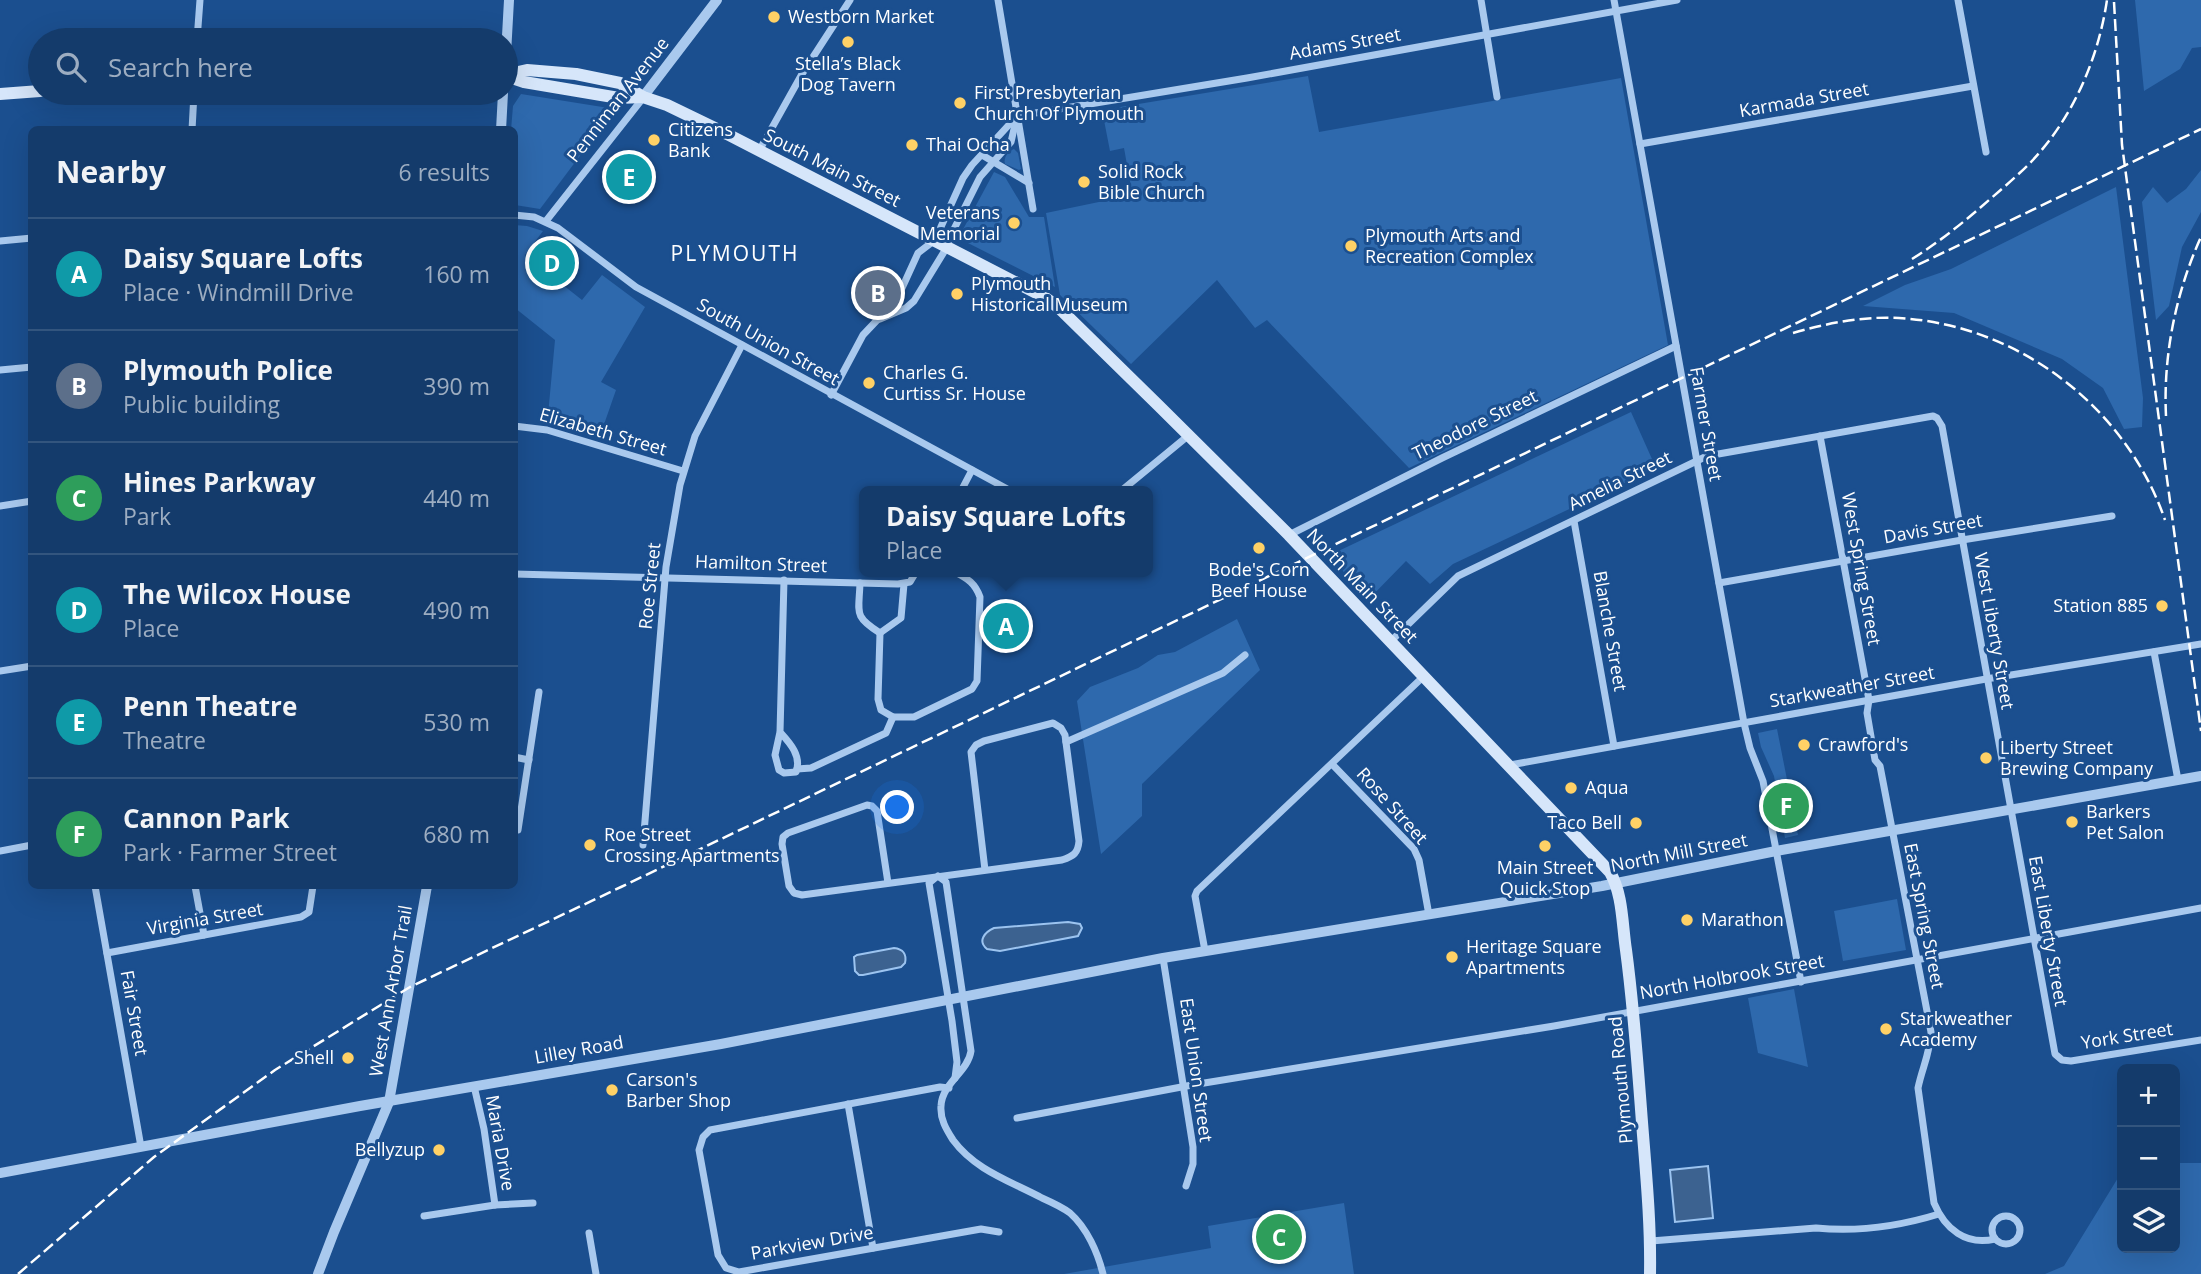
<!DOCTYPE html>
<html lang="en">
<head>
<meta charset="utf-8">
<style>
  :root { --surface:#143b6b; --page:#214673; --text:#f1f3f6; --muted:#9dadc1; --line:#33557e; --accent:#8c9099 }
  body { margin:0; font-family:"Open Sans",sans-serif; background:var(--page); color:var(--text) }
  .controls { position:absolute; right:21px; bottom:21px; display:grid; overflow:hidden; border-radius:10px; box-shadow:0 7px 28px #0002 }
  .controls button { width:63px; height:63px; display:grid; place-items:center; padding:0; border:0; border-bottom:2px solid var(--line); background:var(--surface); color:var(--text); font:35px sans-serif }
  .you { position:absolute; left:898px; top:808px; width:24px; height:24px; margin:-18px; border:5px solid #fff; border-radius:50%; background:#1a73e8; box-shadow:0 0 0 10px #1a73e833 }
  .badge { display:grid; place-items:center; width:46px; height:46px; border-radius:50%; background:var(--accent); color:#fff; font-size:23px; font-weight:700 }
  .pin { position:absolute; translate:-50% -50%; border:4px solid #fff; box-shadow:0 2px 7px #0006 }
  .popup { position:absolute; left:859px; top:486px; width:294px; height:91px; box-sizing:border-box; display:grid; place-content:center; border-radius:10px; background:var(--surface); filter:drop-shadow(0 2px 5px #0005); font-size:23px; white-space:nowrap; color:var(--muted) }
  .popup b { font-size:26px; color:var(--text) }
  .popup::after { content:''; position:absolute; left:50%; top:100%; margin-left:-14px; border:14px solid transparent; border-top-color:var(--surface) }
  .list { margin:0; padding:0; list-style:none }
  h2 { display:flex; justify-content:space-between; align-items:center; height:91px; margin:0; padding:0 28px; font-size:30px }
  h2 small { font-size:23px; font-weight:400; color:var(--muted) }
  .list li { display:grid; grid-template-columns:46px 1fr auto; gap:21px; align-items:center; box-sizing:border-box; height:112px; padding:0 28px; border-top:2px solid var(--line) }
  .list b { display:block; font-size:26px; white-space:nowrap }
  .list p { margin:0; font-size:23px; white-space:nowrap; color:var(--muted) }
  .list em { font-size:23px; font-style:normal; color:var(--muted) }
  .icon { flex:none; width:38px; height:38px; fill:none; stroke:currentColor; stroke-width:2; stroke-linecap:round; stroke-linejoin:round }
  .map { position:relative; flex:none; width:2201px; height:1274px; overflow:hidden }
  .search { position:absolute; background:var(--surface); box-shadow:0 7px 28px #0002; left:28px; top:28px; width:490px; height:77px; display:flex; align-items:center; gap:18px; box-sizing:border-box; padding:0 24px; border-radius:38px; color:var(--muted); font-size:26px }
  .panel { position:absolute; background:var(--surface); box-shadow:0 7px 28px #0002; left:28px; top:126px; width:490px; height:763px; border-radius:10px }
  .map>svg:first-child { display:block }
  .green { fill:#2e69ad }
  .water { fill:#3c6290; stroke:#9cc4f0; stroke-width:2 }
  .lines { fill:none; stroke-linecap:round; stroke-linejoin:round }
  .minor { stroke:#a9c9ee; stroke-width:7 }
  .tertiary { stroke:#a9c9ee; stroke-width:10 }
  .secondary { stroke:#d6e6fa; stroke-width:12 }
  .rail { stroke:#fff; stroke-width:2.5; stroke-dasharray:12 5; stroke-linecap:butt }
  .poi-dot { fill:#ffd166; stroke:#1b4f8f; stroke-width:2.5 }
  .labels { text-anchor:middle; stroke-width:6; stroke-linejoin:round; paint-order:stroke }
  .poi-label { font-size:18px; fill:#fff; stroke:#1b4f8f; text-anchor:start }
  .street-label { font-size:18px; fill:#fff; stroke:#1b4f8f }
  .quarter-label { font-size:21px; letter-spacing:2px; fill:#fff; stroke:#1b4f8f }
</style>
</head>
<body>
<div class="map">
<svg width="2201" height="1274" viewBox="0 0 2201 1274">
  <rect width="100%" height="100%" fill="#1b4f8f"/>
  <g class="green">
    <path d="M2135,0H2201V47L2192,48L2180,69L2144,91Z"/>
    <path d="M1308,76L1319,132L1621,78L1668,345L1409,468L1267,320L1255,328L1217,280L1131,364L1060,295L1046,213L1118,198L1131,187L1124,148L1110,151L1102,110Z"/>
    <path d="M521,94L615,109L540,209L515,205L514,130H511L513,106Z"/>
    <path d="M1014,149L1018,153L1021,169L1019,170L1005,164C1003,157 1009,151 1014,149Z"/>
    <path d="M2201,170V212L2182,247L2169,306L2156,320L2142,202L2153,187L2167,203L2186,189Z"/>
    <path d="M994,172L1005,177L1029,217H1044L1055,287L960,239V235Z"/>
    <path d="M2116,187L2143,398L2142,427L2124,429L2103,388L2062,359L1954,313L1863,306L1905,285L1951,269Z"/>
    <path d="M514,225L527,226L543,231L525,255L582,300L602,275L645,307L601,382L616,390L601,433L548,415L555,340L515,308Z"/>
    <path d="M1631,412L1656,468L1453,564L1430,584L1406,561L1367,601L1330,555Z"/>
    <path d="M1237,619L1260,670L1142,784V816L1101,854L1077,701L1090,687L1138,668L1158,655L1175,652Z"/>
    <path d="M1777,729L1798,835L1785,838L1774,776L1761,747L1758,733Z"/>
    <path d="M1897,899L1906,950L1843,961L1834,911Z"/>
    <path d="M1794,989L1808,1067L1758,1053L1748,998Z"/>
    <path d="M2175,1163H2201V1274H2045L2064,1266L2121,1173L2120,1165H2122V1248H2175Z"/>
    <path d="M1344,1203L1354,1274H1064L1211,1248L1208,1226Z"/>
  </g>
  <g class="water">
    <path d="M1068,922L1080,924L1082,928L1078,936L1000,951L987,949C977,941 985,932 994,928Z"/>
    <path d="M894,948C903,949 907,954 905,963L901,967L863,975H859L855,971L854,957L857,955Z"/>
    <path d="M1708,1166L1713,1218L1675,1222L1670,1170Z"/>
  </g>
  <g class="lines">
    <g class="minor">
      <path d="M998,0L1033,209"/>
      <path d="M1481,0L1497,97"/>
      <path d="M1614,0L1744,723L1750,748L1763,781L1801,982"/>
      <path d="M1958,0L1986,152"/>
      <path d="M197,40L200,0"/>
      <path d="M1017,116L1247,78L1677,0"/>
      <path d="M192,130L194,93"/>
      <path d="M1640,144L1973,86"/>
      <path d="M759,151L802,74L850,0"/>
      <path d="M982,155L1029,183"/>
      <path d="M514,215L534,217L558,228L636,287L1011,491"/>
      <path d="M546,221L643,98"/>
      <path d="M0,241L32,238"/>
      <path d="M880,319L906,308L914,301L947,247L951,235L980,177L1011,142L1017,116"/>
      <path d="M0,370L32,367"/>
      <path d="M831,395L863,335L897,299L918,253L935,240L963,178L972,165L1017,116"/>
      <path d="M514,426L547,430L683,471"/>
      <path d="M1820,436L1869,700L1867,713L1875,760L1880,766L1931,1032C1930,1054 1922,1068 1918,1088L1934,1203C1945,1229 1966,1246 1995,1239"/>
      <path d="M961,491L972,470"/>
      <path d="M1121,491L1189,435"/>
      <path d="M0,506L32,501"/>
      <path d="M1574,521L1614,746"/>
      <path d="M1289,535L1442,458L1676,346"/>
      <path d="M514,574L898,584L910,582L916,572"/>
      <path d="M860,583C859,613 853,616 880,633L901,618L904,584"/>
      <path d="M1719,583L1962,540L2112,516"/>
      <path d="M880,633L878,699L881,710L893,717H914L972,689L977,681L980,597C975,583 968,579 955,572"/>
      <path d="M1391,641L1458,576L1707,456L1933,416L1937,418L1942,426L2055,1054L2062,1060L2071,1061L2201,1040"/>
      <path d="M2154,652L2178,780"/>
      <path d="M0,671L32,666"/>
      <path d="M780,732C790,743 802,756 796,772L784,773L779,770L775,755L780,732L784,580"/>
      <path d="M1066,742L1223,673L1245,655"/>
      <path d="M514,757L529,760"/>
      <path d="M1332,764L1414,849L1419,860L1429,915"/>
      <path d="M1510,765L1986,679L2201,644"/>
      <path d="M797,769L811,768L886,733L893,717"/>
      <path d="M518,830L539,692"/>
      <path d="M643,845L666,567L680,485L695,436L742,345"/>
      <path d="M0,851L32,845"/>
      <path d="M938,876L946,882L971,1051C968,1072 942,1083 941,1106C940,1119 946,1129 953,1140C975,1170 1010,1181 1042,1198C1051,1202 1062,1207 1070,1213C1087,1228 1098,1253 1103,1274"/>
      <path d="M935,878L929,883L952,1021L957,1062L955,1078"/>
      <path d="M888,883L877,811L872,806L867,805L788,833L783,837L782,844L789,886L794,893L802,895L1062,860C1074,856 1078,853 1079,841L1065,735L1061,728L1053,723L984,741L976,745L971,752L985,870"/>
      <path d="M95,886L141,1147"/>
      <path d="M195,886L204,935"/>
      <path d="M1205,951L1195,896L1197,891L1424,676"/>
      <path d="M107,953L301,917L309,912L313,886"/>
      <path d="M1163,958L1193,1147V1164L1186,1186"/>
      <path d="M474,1086L484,1129L495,1205"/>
      <path d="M949,1088L940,1087L710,1130L703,1137L699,1150L718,1255L726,1268L739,1272L981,1229L999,1232"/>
      <path d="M848,1104L873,1248"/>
      <path d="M1017,1118L1192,1085L1554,1026L2201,908"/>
      <circle cx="2006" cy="1230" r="14"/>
      <path d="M424,1216L495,1205L533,1203"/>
      <path d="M589,1233L596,1274"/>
      <path d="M1651,1241L1816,1228C1856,1232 1900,1226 1939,1214"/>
    </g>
    <g class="tertiary">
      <path d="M506,54L509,0"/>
      <path d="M643,97L717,0"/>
      <path d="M501,130L503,93"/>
      <path d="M0,1173L360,1106L721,1044L1163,958L1602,886L1776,851L2201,776"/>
      <path d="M318,1274L334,1232L389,1102L427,886"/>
    </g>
    <g class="secondary">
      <path d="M506,75L527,70L576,74L620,83L643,97L667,105L727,134L1044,297L1058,307L1159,406L1289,535L1610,872C1623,895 1622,924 1626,950C1633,1002 1637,1056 1641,1109C1645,1164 1651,1218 1650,1274"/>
      <path d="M506,76L524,82L619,98L643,97"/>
      <path d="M0,94L40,91"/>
    </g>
    <g class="rail">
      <path d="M2114,2L2122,145L2201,731"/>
      <path d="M1912,259C1936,244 1959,226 1981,207C1997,193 2014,179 2029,164C2072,120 2098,60 2107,0"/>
      <path d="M1793,333C1828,323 1863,316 1899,318C2019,325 2126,407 2165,520"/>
      <path d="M2166,416C2163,355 2176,292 2201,237"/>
      <path d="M18,1274L154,1157L275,1070L410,987L621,887L2201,129"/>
    </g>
  </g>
  <g class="poi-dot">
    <circle cx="774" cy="17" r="7"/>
    <circle cx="848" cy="42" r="7"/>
    <circle cx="960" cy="103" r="7"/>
    <circle cx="654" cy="140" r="7"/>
    <circle cx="912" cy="145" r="7"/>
    <circle cx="1084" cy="182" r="7"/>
    <circle cx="1014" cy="223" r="7"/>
    <circle cx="1351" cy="246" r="7"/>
    <circle cx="957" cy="294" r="7"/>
    <circle cx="869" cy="383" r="7"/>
    <circle cx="1259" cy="548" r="7"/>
    <circle cx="2162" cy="606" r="7"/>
    <circle cx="1804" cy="745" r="7"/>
    <circle cx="1986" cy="758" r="7"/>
    <circle cx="1571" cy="788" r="7"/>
    <circle cx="2072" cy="822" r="7"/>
    <circle cx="1636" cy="823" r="7"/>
    <circle cx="590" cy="845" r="7"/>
    <circle cx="1545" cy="846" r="7"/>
    <circle cx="1687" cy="920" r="7"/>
    <circle cx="1452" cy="957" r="7"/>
    <circle cx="1886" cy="1029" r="7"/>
    <circle cx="348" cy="1058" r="7"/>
    <circle cx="612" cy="1090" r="7"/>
    <circle cx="439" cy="1150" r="7"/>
  </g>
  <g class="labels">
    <g class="poi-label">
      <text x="788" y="23">Westborn Market</text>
      <text x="848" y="70" text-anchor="middle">Stella’s Black<tspan x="848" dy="21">Dog Tavern</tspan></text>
      <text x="974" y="99">First Presbyterian<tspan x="974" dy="21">Church Of Plymouth</tspan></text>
      <text x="668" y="136">Citizens<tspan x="668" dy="21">Bank</tspan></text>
      <text x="926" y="151">Thai Ocha</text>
      <text x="1098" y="178">Solid Rock<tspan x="1098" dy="21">Bible Church</tspan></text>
      <text x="1000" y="219" text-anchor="end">Veterans<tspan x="1000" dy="21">Memorial</tspan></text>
      <text x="1365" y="242">Plymouth Arts and<tspan x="1365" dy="21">Recreation Complex</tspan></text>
      <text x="971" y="290">Plymouth<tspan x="971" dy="21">Historical Museum</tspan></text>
      <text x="883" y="379">Charles G.<tspan x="883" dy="21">Curtiss Sr. House</tspan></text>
      <text x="1259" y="576" text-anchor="middle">Bode's Corn<tspan x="1259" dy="21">Beef House</tspan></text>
      <text x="2148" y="612" text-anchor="end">Station 885</text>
      <text x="1818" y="751">Crawford's</text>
      <text x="2000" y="754">Liberty Street<tspan x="2000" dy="21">Brewing Company</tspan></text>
      <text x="1585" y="794">Aqua</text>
      <text x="2086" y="818">Barkers<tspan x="2086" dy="21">Pet Salon</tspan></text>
      <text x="1622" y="829" text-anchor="end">Taco Bell</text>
      <text x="604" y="841">Roe Street<tspan x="604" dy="21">Crossing Apartments</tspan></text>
      <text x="1545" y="874" text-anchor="middle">Main Street<tspan x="1545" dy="21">Quick Stop</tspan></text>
      <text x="1701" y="926">Marathon</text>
      <text x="1466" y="953">Heritage Square<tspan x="1466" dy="21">Apartments</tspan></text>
      <text x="1900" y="1025">Starkweather<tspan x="1900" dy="21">Academy</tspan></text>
      <text x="334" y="1064" text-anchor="end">Shell</text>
      <text x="626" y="1086">Carson's<tspan x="626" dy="21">Barber Shop</tspan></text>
      <text x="425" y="1156" text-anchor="end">Bellyzup</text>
    </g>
    <g class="street-label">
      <text transform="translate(1345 44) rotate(-10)" y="6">Adams Street</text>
      <text transform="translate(618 100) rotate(-52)" y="6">Penniman Avenue</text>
      <text transform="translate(1804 100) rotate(-10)" y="6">Karmada Street</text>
      <text transform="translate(832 168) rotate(27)" y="6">South Main Street</text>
      <text transform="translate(768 342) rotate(29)" y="6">South Union Street</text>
      <text transform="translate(1706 424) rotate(80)" y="6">Farmer Street</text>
      <text transform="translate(1475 425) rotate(-26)" y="6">Theodore Street</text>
      <text transform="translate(603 432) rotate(16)" y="6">Elizabeth Street</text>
      <text transform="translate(1620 481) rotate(-26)" y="6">Amelia Street</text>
      <text transform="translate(1933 529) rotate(-10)" y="6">Davis Street</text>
      <text transform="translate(761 564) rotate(2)" y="6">Hamilton Street</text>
      <text transform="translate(1861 569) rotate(80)" y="6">West Spring Street</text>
      <text transform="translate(650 586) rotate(-84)" y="6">Roe Street</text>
      <text transform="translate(1362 586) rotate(46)" y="6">North Main Street</text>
      <text transform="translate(1610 631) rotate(80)" y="6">Blanche Street</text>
      <text transform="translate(1994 631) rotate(80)" y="6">West Liberty Street</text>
      <text transform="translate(1852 687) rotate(-10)" y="6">Starkweather Street</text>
      <text transform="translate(1392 806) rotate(48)" y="6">Rose Street</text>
      <text transform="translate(1679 853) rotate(-11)" y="6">North Mill Street</text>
      <text transform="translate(1924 916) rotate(79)" y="6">East Spring Street</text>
      <text transform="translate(205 919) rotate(-10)" y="6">Virginia Street</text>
      <text transform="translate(2048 931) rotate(80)" y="6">East Liberty Street</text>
      <text transform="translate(1732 977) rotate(-10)" y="6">North Holbrook Street</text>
      <text transform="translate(391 991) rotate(-80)" y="6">West Ann Arbor Trail</text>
      <text transform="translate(134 1013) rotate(80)" y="6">Fair Street</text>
      <text transform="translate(2127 1036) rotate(-9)" y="6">York Street</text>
      <text transform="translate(579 1050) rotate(-10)" y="6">Lilley Road</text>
      <text transform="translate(1196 1070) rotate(82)" y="6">East Union Street</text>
      <text transform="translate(1621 1080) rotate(-95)" y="6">Plymouth Road</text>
      <text transform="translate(500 1143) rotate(80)" y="6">Maria Drive</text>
      <text transform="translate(812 1243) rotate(-10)" y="6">Parkview Drive</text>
    </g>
    <g class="quarter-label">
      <text x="735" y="261">PLYMOUTH</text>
    </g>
  </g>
</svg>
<div class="controls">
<button>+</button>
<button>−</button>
<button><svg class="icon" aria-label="layers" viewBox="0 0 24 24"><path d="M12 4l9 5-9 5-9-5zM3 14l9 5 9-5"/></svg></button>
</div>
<div class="you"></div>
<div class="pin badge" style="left:1006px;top:626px;background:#0f9aa8">A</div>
<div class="popup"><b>Daisy Square Lofts</b>Place</div>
<div class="pin badge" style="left:878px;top:293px;background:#5c6f8a">B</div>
<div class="pin badge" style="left:1279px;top:1237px;background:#2e9e5b">C</div>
<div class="pin badge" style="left:552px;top:263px;background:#0f9aa8">D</div>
<div class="pin badge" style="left:629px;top:177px;background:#0f9aa8">E</div>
<div class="pin badge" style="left:1786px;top:806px;background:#2e9e5b">F</div>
<div class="search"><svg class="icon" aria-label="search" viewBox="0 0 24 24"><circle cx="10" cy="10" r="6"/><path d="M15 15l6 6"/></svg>Search here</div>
<section class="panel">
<h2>Nearby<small>6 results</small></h2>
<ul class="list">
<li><span class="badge" style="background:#0f9aa8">A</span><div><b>Daisy Square Lofts</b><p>Place · Windmill Drive</p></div><em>160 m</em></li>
<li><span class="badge" style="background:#5c6f8a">B</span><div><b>Plymouth Police</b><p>Public building</p></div><em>390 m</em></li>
<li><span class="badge" style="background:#2e9e5b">C</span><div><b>Hines Parkway</b><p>Park</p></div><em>440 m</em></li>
<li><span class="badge" style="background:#0f9aa8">D</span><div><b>The Wilcox House</b><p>Place</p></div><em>490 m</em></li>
<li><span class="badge" style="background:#0f9aa8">E</span><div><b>Penn Theatre</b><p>Theatre</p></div><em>530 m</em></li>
<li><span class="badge" style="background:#2e9e5b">F</span><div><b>Cannon Park</b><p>Park · Farmer Street</p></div><em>680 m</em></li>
</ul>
</section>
</div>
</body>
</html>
